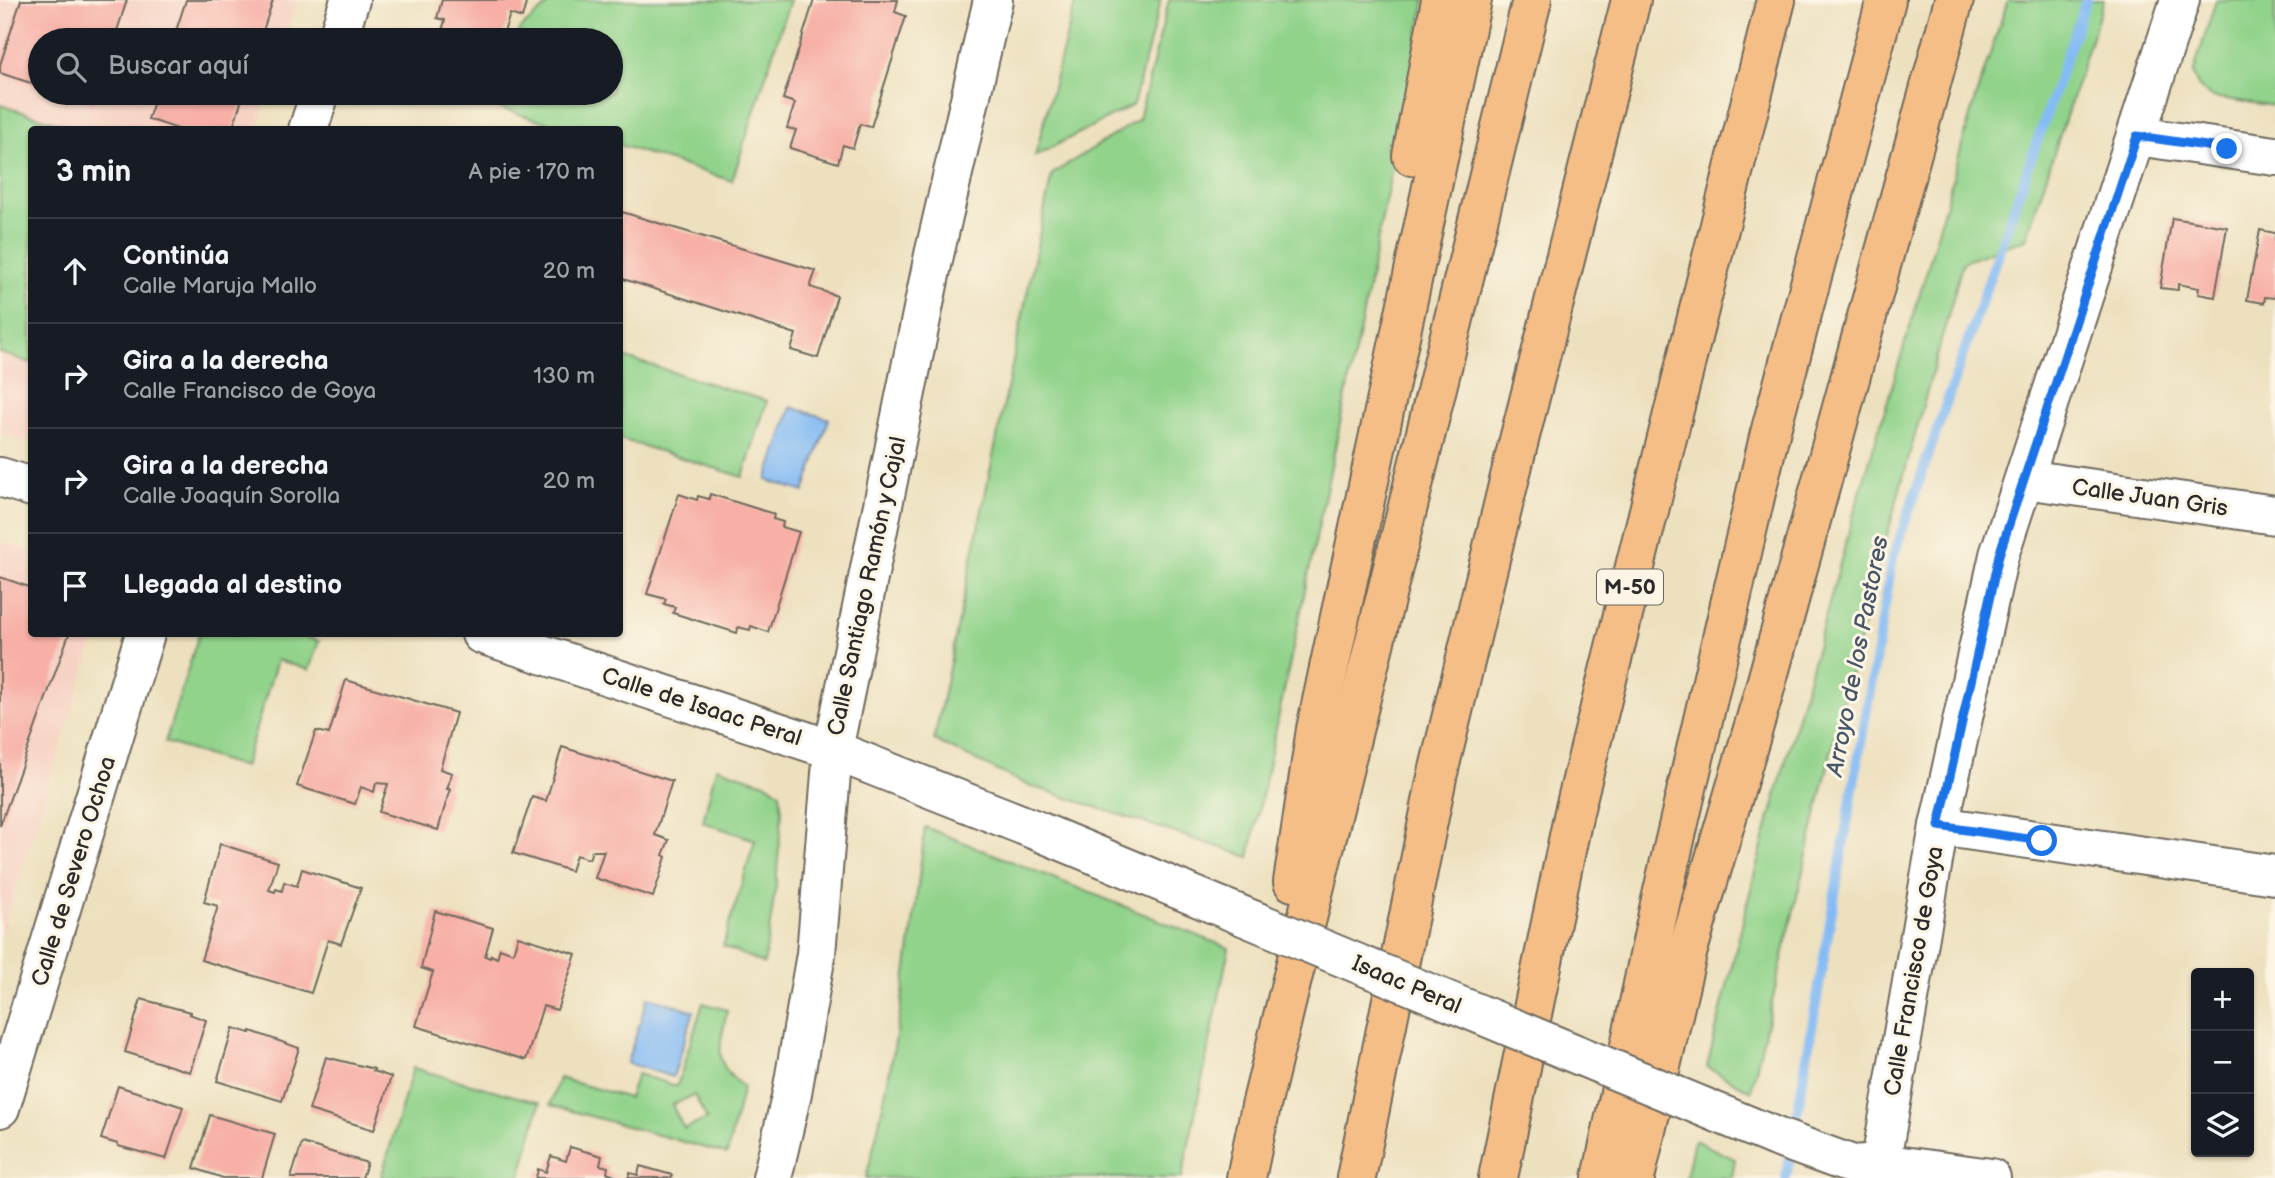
<!DOCTYPE html>
<html lang="es">
<head>
<meta charset="utf-8">
<style>
  :root { --surface:#171b24; --page:#242831; --text:#f1f3f6; --muted:#9ea1a6; --line:#363941 }
  body { margin:0; font-family:"Balsamiq Sans",sans-serif; background:var(--page); color:var(--text) }
  .controls { position:absolute; right:21px; bottom:21px; display:grid; overflow:hidden; border-radius:7px; box-shadow:0 2px 5px #0004 }
  .controls button { width:63px; height:63px; display:grid; place-items:center; padding:0; border:0; border-bottom:2px solid var(--line); background:var(--surface); color:var(--text); font:35px sans-serif }
  .stop { position:absolute; width:21px; height:21px; margin:-16px; border:5px solid #1a73e8; border-radius:50%; background:#fff }
  .stop.end { background:#1a73e8; border-color:#fff; box-shadow:0 2px 7px #0008 }
  .list { margin:0; padding:0; list-style:none }
  h2 { display:flex; justify-content:space-between; align-items:center; height:91px; margin:0; padding:0 28px; font-size:30px }
  h2 small { font-size:23px; font-weight:400; color:var(--muted) }
  .list li { display:grid; grid-template-columns:46px 1fr auto; gap:21px; align-items:center; box-sizing:border-box; height:105px; padding:0 28px; border-top:2px solid var(--line) }
  .list b { display:block; font-size:26px; white-space:nowrap }
  .list p { margin:0; font-size:23px; white-space:nowrap; color:var(--muted) }
  .list em { font-size:23px; font-style:normal; color:var(--muted) }
  .icon { flex:none; width:38px; height:38px; fill:none; stroke:currentColor; stroke-width:2; stroke-linecap:round; stroke-linejoin:round }
  .map { position:relative; flex:none; width:2275px; height:1178px; overflow:hidden }
  .search { position:absolute; background:var(--surface); box-shadow:0 2px 5px #0004; left:28px; top:28px; width:595px; height:77px; display:flex; align-items:center; gap:18px; box-sizing:border-box; padding:0 24px; border-radius:38px; color:var(--muted); font-size:26px }
  .panel { position:absolute; background:var(--surface); box-shadow:0 2px 5px #0004; left:28px; top:126px; width:595px; height:511px; border-radius:7px }
  .map>svg:first-child { display:block }
  .built { fill:#f6d2c4 }
  .green { fill:#91d38b; stroke:#5e7f5b; stroke-width:2; fill-rule:evenodd }
  .water { fill:#85bbf4; stroke:#587390; stroke-width:2 }
  .lines { fill:none; stroke-linecap:round; stroke-linejoin:round }
  .stream { stroke:#85bbf4; stroke-width:10 }
  .building { fill:#f7afa6 }
  .minor-casing { stroke:#6f6a5e; stroke-width:42 }
  .highway-casing { stroke:#6f6a5e; stroke-width:42 }
  .minor { stroke:#fff; stroke-width:38 }
  .highway { stroke:#f6be87; stroke-width:38 }
  .minor-bridge-casing { stroke:#6f6a5e; stroke-width:42; stroke-linecap:butt }
  .minor-bridge { stroke:#fff; stroke-width:38 }
  .route { stroke:#1a73e8; stroke-width:9 }
  .labels { text-anchor:middle; stroke-width:6; stroke-linejoin:round; paint-order:stroke }
  .shield { fill:#fcf5e5; stroke:#6a6863; stroke-width:2 }
  .shield-label { font-size:21px; font-weight:bold; fill:#2b2b2b }
  .street-label { font-size:23px; fill:#2b2b2b; stroke:#fcf5e5 }
  .water-label { font-size:24px; font-style:italic; fill:#465667; stroke:#fcf5e5 }
</style>
</head>
<body>
<div class="map">
<svg width="2275" height="1178" viewBox="0 0 2275 1178">
  <rect width="100%" height="100%" fill="#fcf5e5"/>
  <filter id="ink" filterUnits="userSpaceOnUse"><feTurbulence type="fractalNoise" baseFrequency=".0143" numOctaves="2"/><feDisplacementMap in="SourceGraphic" scale="14" xChannelSelector="R" yChannelSelector="G"/><feConvolveMatrix kernelMatrix="1 2 1 2 8 2 1 2 1" color-interpolation-filters="sRGB"/></filter>
  <filter id="wash" filterUnits="userSpaceOnUse"><feTurbulence type="fractalNoise" baseFrequency=".00686" numOctaves="4" result="noise"/><feDisplacementMap in="SourceGraphic" scale="28" xChannelSelector="R" yChannelSelector="G"/><feGaussianBlur stdDeviation="1.57" result="paint"/><feColorMatrix in="noise" values="0 0 0 0 0 0 0 0 0 0 0 0 0 0 0 0 0 1.4 0 .05"/><feComposite in="paint" operator="in"/></filter>
  <g filter="url(#wash)">
    <rect width="100%" height="100%" fill="#ede0be"/>
    <g class="built">
      <path d="M0,0H297L285,40H40V93H268L257,129L32,130L31,443L0,433Z"/>
      <path d="M0,541L31,551L32,634H96L0,939Z"/>
    </g>
    <g class="green">
      <path d="M549,0H790L732,181L620,145V130L568,129L496,107L500,93H611V40H516L520,29L547,6Z"/>
      <path d="M1076,0H1161L1133,105L1035,156Z"/>
      <path d="M1169,0H1425L1364,309L1249,857L1025,784L934,740L1052,174L1139,119Z"/>
      <path d="M2008,0H2104L2026,239L1963,262L1883,550L1842,706L1751,1091L1707,1067L1755,872L1855,509L1928,267L1974,102Z"/>
      <path d="M2216,0H2275V106L2211,97L2199,88L2193,74Z"/>
      <path d="M0,105L77,129L32,130L31,363L0,353Z"/>
      <path d="M620,356L767,401L743,477L620,439Z"/>
      <path d="M199,634H295L319,641L309,670L277,660L244,767L165,742Z"/>
      <path d="M716,767L768,784L780,793L782,812L776,885L764,964L723,946L755,840L703,822Z"/>
      <path d="M925,827L1229,948L1182,1178H866C896,1061 911,947 925,827Z"/>
      <path d="M703,1003L727,1010C721,1046 710,1062 743,1087L727,1154L550,1105L559,1078L629,1098L637,1074L677,1086ZM694,1095L707,1119L684,1129L672,1105Z"/>
      <path d="M413,1068L540,1103L520,1178H381Z"/>
      <path d="M1694,1140L1735,1159L1732,1178H1686Z"/>
    </g>
    <g class="water">
      <path d="M791,407L829,419L804,492L767,480Z"/>
      <path d="M648,997L694,1011L673,1077L627,1063Z"/>
    </g>
    <g class="lines">
      <path class="stream" d="M1786,1178L1893,557L2086,0"/>
    </g>
    <g id="blocks">
      <g class="building">
        <path d="M21,0H127L114,40H40V86L0,73V65Z"/>
        <path d="M186,0H273L260,40H173Z"/>
        <path d="M442,0H527L522,18L510,14L502,38L493,35L491,40L440,39L445,20L437,18Z"/>
        <path d="M814,0H898L895,12L906,16L871,127L860,124L853,148L843,145L838,163L790,148L796,130L787,128L795,103L783,99Z"/>
        <path d="M64,93H98L94,103Z"/>
        <path d="M157,93H244L232,130H181L148,119Z"/>
        <path d="M622,212L816,271L810,287L837,296L818,358L791,350L796,334L620,278V219Z"/>
        <path d="M2172,218L2227,227L2215,297L2198,294L2199,288L2178,284V290L2160,288Z"/>
        <path d="M2260,230L2275,233V298L2265,297L2264,303L2247,300Z"/>
        <path d="M679,494L697,500L698,496L709,499L710,494L774,514L773,519L783,522L782,527L799,532L768,632L751,626L750,630L738,627L737,633L673,613L675,607L664,604L666,599L647,594Z"/>
        <path d="M0,577L32,588V634H69L0,826Z"/>
        <path d="M346,680L456,713L440,769L452,773L447,789H450L438,830L379,812L388,784L376,783L374,792L361,787L355,804L297,786L316,731L329,734Z"/>
        <path d="M562,747L672,781L655,835L669,840L663,855L666,857L653,897L595,878L604,851H592L589,859L576,855L571,871L513,853L532,797L546,801Z"/>
        <path d="M220,844L278,862L269,890L275,892L276,889L282,891L284,882L297,886L302,869L361,888L341,944L328,940L311,993L201,960L218,906L204,902Z"/>
        <path d="M435,911L493,928L485,956L490,958L491,955L497,958L500,948L513,953L518,936L576,954L557,1010L543,1006L526,1060L416,1026L433,972L421,968Z"/>
        <path d="M141,999L190,1012L189,1014L206,1020L190,1072L125,1052Z"/>
        <path d="M233,1028L250,1033L251,1031L299,1048L282,1101L217,1081Z"/>
        <path d="M326,1057L374,1069L373,1071L391,1077L374,1130L309,1110Z"/>
        <path d="M118,1086L183,1107L166,1159L118,1146V1144L101,1139Z"/>
        <path d="M210,1115L275,1134L262,1178H223L194,1168Z"/>
        <path d="M302,1143L367,1163L362,1178H291Z"/>
        <path d="M570,1147L602,1156L600,1165L608,1167L607,1173L620,1178H536L538,1169L546,1172L551,1156L566,1161Z"/>
        <path d="M640,1166L672,1175L671,1178H628L630,1173L638,1175Z"/>
      </g>
    </g>
  </g>
  <g filter="url(#ink)">
    <use href="#blocks" fill-opacity="0" stroke="#6f6a5e" stroke-width="2"/>
    <g class="lines">
      <defs>
        <g id="minor">
          <path d="M337,40L350,0"/>
          <path d="M308,130L320,93"/>
          <path d="M2137,136L2275,156"/>
          <path d="M0,477L32,487"/>
          <path d="M2025,479L2275,515"/>
          <path d="M481,634L833,750L1038,831"/>
          <path d="M1939,826L2275,875"/>
          <path d="M0,1108L145,634"/>
          <path d="M1776,1137L1853,1165L1880,1163L1991,1178"/>
          <path d="M772,1178L792,1093L816,954L833,750L934,255L993,0"/>
          <path d="M1878,1178L1939,826L1999,555L2180,0"/>
        </g>
        <g id="highway">
          <path d="M1412,156L1441,0"/>
          <path d="M1293,882L1316,729L1472,0"/>
          <path d="M1246,1178L1261,1106L1532,0"/>
          <path d="M1356,1178L1437,777L1517,448L1631,0"/>
          <path d="M1498,1178L1574,812L1776,0"/>
          <path d="M1602,1178L1660,904L1769,437L1886,0"/>
          <path d="M1635,1178L1688,950L1763,695L1954,0"/>
        </g>
      </defs>
      <use href="#minor" class="minor-casing"/>
      <use href="#highway" class="highway-casing"/>
      <use href="#minor" class="minor"/>
      <use href="#highway" class="highway"/>
      <defs>
        <path id="minor-bridge" d="M1038,831L1776,1137"/>
      </defs>
      <use href="#minor-bridge" class="minor-bridge-casing"/>
      <use href="#minor-bridge" class="minor-bridge"/>
    </g>
  </g>
  <g class="lines" filter="url(#ink)">
    <path class="route" d="M2042,841L1939,826L1999,555L2137,136L2227,149"/>
  </g>
  <g class="labels">
    <rect class="shield" x="1597" y="569.5" width="66" height="35" rx="5"/>
    <g class="shield-label">
      <text x="1630" y="594">M-50</text>
    </g>
    <g class="street-label">
      <text transform="translate(2150 497) rotate(8)" y="8">Calle Juan Gris</text>
      <text transform="translate(866 586) rotate(-78)" y="8">Calle Santiago Ramón y Cajal</text>
      <text transform="translate(702 706) rotate(18)" y="8">Calle de Isaac Peral</text>
      <text transform="translate(73 871) rotate(-73)" y="8">Calle de Severo Ochoa</text>
      <text transform="translate(1913 971) rotate(-80)" y="8">Calle Francisco de Goya</text>
      <text transform="translate(1407 984) rotate(23)" y="8">Isaac Peral</text>
    </g>
    <g class="water-label">
      <text transform="translate(1857 656) rotate(-79)" y="8">Arroyo de los Pastores</text>
    </g>
  </g>
</svg>
<div class="controls">
<button>+</button>
<button>−</button>
<button><svg class="icon" aria-label="layers" viewBox="0 0 24 24"><path d="M12 4l9 5-9 5-9-5zM3 14l9 5 9-5"/></svg></button>
</div>
<div class="stop" style="left:2042px;top:841px"></div>
<div class="stop end" style="left:2227px;top:149px"></div>
<div class="search"><svg class="icon" aria-label="search" viewBox="0 0 24 24"><circle cx="10" cy="10" r="6"/><path d="M15 15l6 6"/></svg>Buscar aquí</div>
<section class="panel">
<h2>3 min<small>A pie · 170 m</small></h2>
<ul class="list">
<li><svg class="icon" aria-label="ahead" viewBox="0 0 24 24"><path d="M12 20V5M6 11l6-6 6 6"/></svg><div><b>Continúa</b><p>Calle Maruja Mallo</p></div><em>20 m</em></li>
<li><svg class="icon" aria-label="right" viewBox="0 0 24 24"><path d="M7 20v-9h11M14 6l5 5-5 5"/></svg><div><b>Gira a la derecha</b><p>Calle Francisco de Goya</p></div><em>130 m</em></li>
<li><svg class="icon" aria-label="right" viewBox="0 0 24 24"><path d="M7 20v-9h11M14 6l5 5-5 5"/></svg><div><b>Gira a la derecha</b><p>Calle Joaquín Sorolla</p></div><em>20 m</em></li>
<li><svg class="icon" aria-label="arrive" viewBox="0 0 24 24"><path d="M6 21V4h12l-3 4 3 4H6"/></svg><div><b>Llegada al destino</b></div></li>
</ul>
</section>
</div>
</body>
</html>
